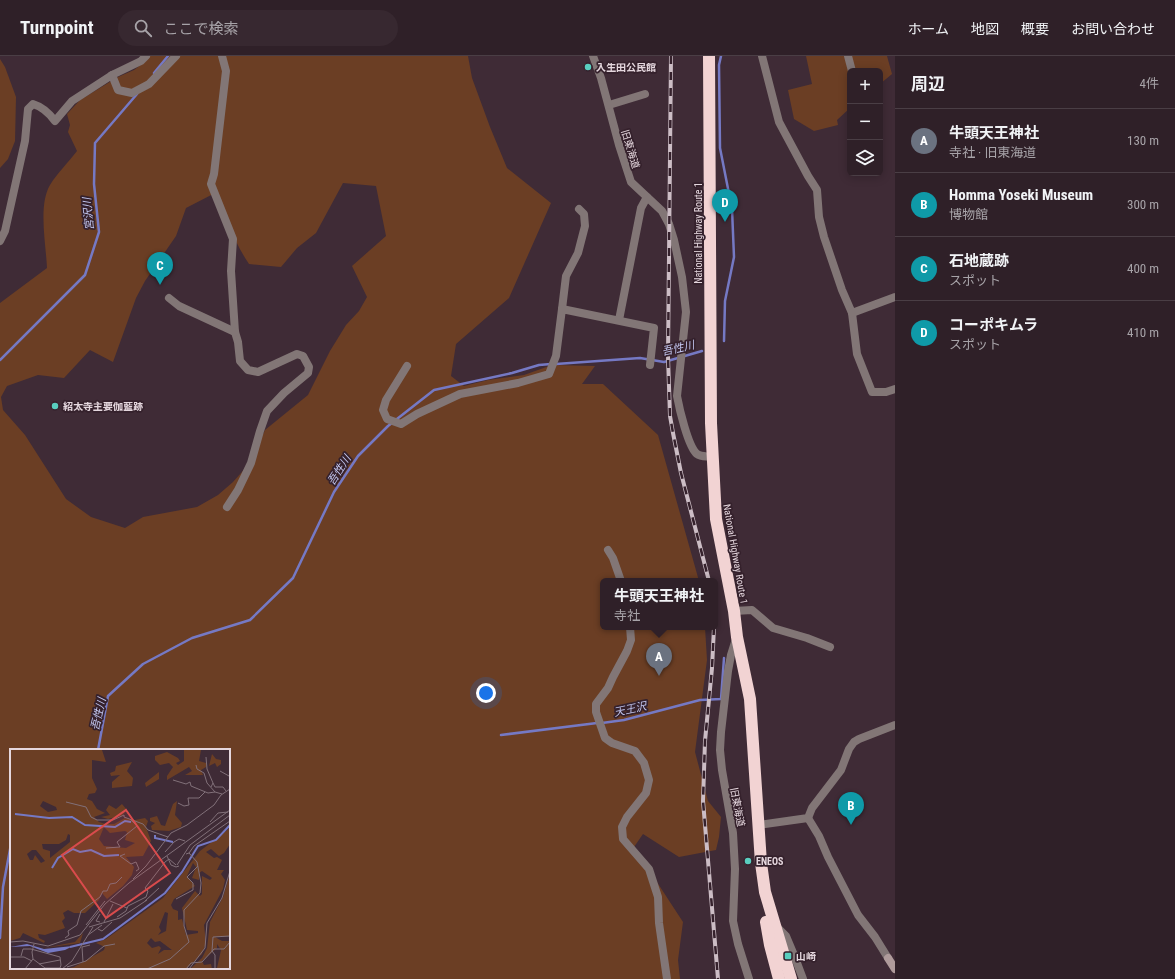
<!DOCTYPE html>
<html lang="ja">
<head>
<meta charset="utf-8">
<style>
  :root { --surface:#2f2028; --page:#372830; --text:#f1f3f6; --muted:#a7a3a8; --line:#4a3e45; --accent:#1a73e8 }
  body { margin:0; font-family:"Roboto Condensed","Noto Sans JP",sans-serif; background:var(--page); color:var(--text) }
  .controls { position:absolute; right:12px; top:12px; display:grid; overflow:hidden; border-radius:6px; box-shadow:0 2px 10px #0003 }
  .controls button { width:36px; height:36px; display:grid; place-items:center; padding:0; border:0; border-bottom:1px solid var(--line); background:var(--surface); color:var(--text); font:20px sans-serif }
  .you { position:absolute; left:486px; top:637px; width:14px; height:14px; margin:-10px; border:3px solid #fff; border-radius:50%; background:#1a73e8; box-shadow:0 0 0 6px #1a73e833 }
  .badge { display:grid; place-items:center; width:26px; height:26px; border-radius:50%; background:var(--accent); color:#fff; font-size:13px; font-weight:700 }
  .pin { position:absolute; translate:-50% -33px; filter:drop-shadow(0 1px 2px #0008) }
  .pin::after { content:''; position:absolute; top:21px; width:14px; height:12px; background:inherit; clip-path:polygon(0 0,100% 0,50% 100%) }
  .popup { position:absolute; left:600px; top:522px; width:118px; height:52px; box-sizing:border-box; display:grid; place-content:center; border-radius:6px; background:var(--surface); filter:drop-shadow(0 1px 3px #0005); font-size:13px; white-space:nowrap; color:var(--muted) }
  .popup b { font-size:15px; color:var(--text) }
  .popup::after { content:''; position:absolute; left:50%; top:100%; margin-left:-8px; border:8px solid transparent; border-top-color:var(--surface) }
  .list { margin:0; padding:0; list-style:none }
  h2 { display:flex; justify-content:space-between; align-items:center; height:52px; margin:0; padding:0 16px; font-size:17px }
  h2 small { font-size:13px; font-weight:400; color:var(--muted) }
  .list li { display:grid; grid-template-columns:26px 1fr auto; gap:12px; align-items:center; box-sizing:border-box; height:64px; padding:0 16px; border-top:1px solid var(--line) }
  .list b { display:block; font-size:15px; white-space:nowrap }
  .list p { margin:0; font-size:13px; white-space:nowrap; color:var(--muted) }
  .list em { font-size:13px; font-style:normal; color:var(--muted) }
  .icon { flex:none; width:22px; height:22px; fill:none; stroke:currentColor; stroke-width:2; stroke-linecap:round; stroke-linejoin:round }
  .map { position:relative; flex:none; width:895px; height:923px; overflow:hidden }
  header { display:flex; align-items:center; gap:24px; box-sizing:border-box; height:56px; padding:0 20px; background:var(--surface); border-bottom:1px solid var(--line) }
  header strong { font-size:19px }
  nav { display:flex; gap:22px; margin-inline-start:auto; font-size:14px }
  .search { width:280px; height:36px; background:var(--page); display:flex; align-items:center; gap:10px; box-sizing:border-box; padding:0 14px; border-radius:22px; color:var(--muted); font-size:15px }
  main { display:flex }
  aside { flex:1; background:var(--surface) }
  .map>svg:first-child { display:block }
  .green { fill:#6b3e24; fill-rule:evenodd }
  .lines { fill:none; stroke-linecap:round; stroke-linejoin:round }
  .stream { stroke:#7579c4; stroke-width:2.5 }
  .street { stroke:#827676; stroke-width:8 }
  .secondary { stroke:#af9b9b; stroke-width:8 }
  .highway { stroke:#f2d3d3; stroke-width:12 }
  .rail-casing { stroke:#ccbdc5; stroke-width:4 }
  .rail { stroke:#35212c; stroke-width:2.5; stroke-dasharray:8; stroke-linecap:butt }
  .poi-dot { fill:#59cebf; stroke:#35212c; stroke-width:1.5 }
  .labels { text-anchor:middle; stroke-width:3.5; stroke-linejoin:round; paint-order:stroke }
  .poi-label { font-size:10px; font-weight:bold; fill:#e5d7de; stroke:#35212c; text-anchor:start }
  .street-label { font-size:10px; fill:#e5d7de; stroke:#35212c }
  .water-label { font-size:11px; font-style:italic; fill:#c3c7f0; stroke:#35212c }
  .inset-river { fill:none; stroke:#7579c4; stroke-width:2 }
  .inset-road { fill:none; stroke:#817079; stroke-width:1 }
  .view { fill:#d94b4c; fill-opacity:0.15; stroke:#d94b4c; stroke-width:2 }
  .inset-edge { fill:none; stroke:#e5d7de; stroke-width:2 }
</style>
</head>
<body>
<header>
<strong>Turnpoint</strong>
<div class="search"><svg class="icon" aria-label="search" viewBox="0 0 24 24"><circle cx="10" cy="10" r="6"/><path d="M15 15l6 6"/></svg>ここで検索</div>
<nav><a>ホーム</a><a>地図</a><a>概要</a><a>お問い合わせ</a></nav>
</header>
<main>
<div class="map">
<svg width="895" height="923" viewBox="0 0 895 923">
  <rect width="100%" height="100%" fill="#3f2b36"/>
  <g class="green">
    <path d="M148,0H468L472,22L490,71L507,112L551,147L509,242L456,288L451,320L464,330L488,324L524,319L552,309L595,310L582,328H603L658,379L699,525H603V571H705L707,604L695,696L708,745L721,761L719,781L716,794L679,801L643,778L634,791L683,866L678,904L680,923H0V247L47,212C46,189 38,149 50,129C58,116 68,107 77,95L68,76L70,69L67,58L80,44L118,21L134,14L146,5ZM343,127L376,130L386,180L352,210L367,241L359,255L346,269L330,295L308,339L265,374L249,408L233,426L218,439L197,451L143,461L125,472L91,461L66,443L25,379L3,354L1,341L7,330L38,319L64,322L90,294L113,306L136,242L145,225L176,180L186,152L217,136C226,162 234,186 249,208L281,211L297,192L316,177ZM11,694H229V912H11Z"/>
    <path d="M806,0H887L892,18L880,28V15H850V52L837,64L838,69L814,75L794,63L788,34L812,28Z"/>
    <path d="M0,3L5,11L16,41L15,85L8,103L0,112Z"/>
  </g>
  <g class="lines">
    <g class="stream">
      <path d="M721,0L719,9L720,92L732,153L734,201L725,245L724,285"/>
      <path d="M154,17L168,0"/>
      <path d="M0,304L85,219L99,176L94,128L95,87L137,38"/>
      <path d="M556,308L640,302L664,306L702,295"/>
      <path d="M602,667L624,664L700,644L721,643L724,602"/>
      <path d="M501,679L597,667"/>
      <path d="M98,694L108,640L143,608L192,582L250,564L293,522L334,436L358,400L388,370L434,334L512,317L539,309L551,308"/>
      <path d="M0,882L3,831L11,788"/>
    </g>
    <g class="street">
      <path d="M222,0L226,15L214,118L211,128L233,183L231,215L235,276L238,286L240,305L248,314L258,316L297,298L303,300L309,311L308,317L284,337L267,355L260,375L251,407L238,434L227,451"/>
      <path d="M593,0L601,22L619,89L631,126L662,155L669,168L674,184L682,221L686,256L677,340C679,351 688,391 697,398C701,401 707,400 712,401"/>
      <path d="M762,0L779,66L808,120L817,134L819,161L824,181L842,234L852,257L857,298L872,336H886L895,333"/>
      <path d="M848,0L852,15"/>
      <path d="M112,19L118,34L132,37L149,28L176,0"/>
      <path d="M609,49L645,38"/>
      <path d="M0,185L5,175L25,85L28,53L33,48C43,51 49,57 55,65L72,45L112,19L141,5L146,0"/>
      <path d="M169,242L179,250L235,276"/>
      <path d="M562,253L566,220L578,197L585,170L584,158L579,153"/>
      <path d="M852,257L895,241"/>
      <path d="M619,264L641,152L647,141"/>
      <path d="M407,310L386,344L383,354L387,363L401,368L417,358L460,338L518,327L549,318L556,300L562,253L654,272L650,309"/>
      <path d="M608,494L613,502L621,525"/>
      <path d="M734,555L752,554L773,572L807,582L830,591"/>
      <path d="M630,571L631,584L627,595L613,621L608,632L596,648V656L605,682L612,687L635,695L644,707L649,724L646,737L627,761L622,771L623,783L649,813L658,841L659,867L667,923"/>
      <path d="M736,583L731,599L728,615L721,676L720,694L722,714L733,777L735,813L733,865L738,888L749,923"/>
      <path d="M808,762L819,780L828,801L858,859L875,881L888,902"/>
      <path d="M758,769L808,762L812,752L841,714L849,693L854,686L859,683L895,669"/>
      <path d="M777,871L786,880L794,899L803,923"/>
    </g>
    <path class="secondary" d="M888,902L895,913"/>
    <g class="highway">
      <path d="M709,0L711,367L716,463L734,555L737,581L750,643L761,807L765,836L791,923"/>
      <path d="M766,866L770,889L779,923"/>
    </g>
    <defs>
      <g id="rail">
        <path d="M671,0L668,301L670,360L673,377L681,417L709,525"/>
        <path d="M714,571L712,612L705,685L703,745L718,923"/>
      </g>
    </defs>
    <use href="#rail" class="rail-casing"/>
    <use href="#rail" class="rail"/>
  </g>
  <g class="poi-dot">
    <circle cx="588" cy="11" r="4"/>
    <circle cx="55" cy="350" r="4"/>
    <circle cx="748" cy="805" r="4"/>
    <rect x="784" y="896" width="8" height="8" rx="2"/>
  </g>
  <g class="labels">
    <g class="poi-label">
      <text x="596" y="15">入生田公民館</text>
      <text x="63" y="354">紹太寺主要伽藍跡</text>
      <text x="756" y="809">ENEOS</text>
      <text x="796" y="904">山崎</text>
    </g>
    <g class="street-label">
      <text transform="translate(631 93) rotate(73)" y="4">旧東海道</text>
      <text transform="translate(698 177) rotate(-90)" y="4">National Highway Route 1</text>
      <text transform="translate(736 498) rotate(80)" y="4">National Highway Route 1</text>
      <text transform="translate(738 751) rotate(79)" y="4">旧東海道</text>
    </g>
    <g class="water-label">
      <text transform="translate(88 158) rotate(-95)" y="4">宮沢川</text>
      <text transform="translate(678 292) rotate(-13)" y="4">吾性川</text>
      <text transform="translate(339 414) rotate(-57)" y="4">吾性川</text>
      <text transform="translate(630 653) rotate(-12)" y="4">天王沢</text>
      <text transform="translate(98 658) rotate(-77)" y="4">吾性川</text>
    </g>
  </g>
  <g transform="translate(10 693)">
    <rect width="220" height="220" fill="#3f2b36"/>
    <path d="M0,0L92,1L96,13L82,11V29L87,40L85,44L79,45L77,50L82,52L87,60L95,64L84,68L89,73L96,75H104L115,69L125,71L135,69L138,72L136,78L141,92L133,107L116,108L124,118L122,126L113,137L97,150L92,144L89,151L75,164H64L58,161L53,164L55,169L52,172L55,179L35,186L28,185L29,189L35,192L34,194L13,184L10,189L0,192ZM33,52L46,58L47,61L38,63L30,57ZM94,78L100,84L115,82L117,83L115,91L125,94L116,99L94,97L89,90ZM58,85L60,86V93L40,109V102L33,100L32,95H49L56,91ZM22,101H26L35,112L31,114L25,106L23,111H20L17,105ZM174,0L191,1L189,12L196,14V18L191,21L193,26H175L182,22L179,18L157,31V27L163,18L159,14L150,16L145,11V7L157,3L168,9L170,12L166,14L168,16L174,12ZM202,5L206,10L211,11V15L207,18L205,14L199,17ZM122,13L117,22L123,29L122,37L102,39V33L110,26L101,27L100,24L105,22L106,17ZM149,23V30L136,38L135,34ZM167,52L165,66L172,74L171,78L159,82L142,81L141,77L145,74L140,72V69L147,67L151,76L155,77L163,55ZM112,55L117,61L111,67L98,70L91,68L100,66L96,61L99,56L106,60ZM220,79V95L214,104L209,107L201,100L196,103L204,109L207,108L212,111L207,121H214L211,125L215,131L213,140L194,176L196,194L192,205L176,220H55L64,218L94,201L95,198L86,194L96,190L153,149L190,102ZM183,114L186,118L182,129L189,131V124L192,122L202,129L200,131L192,127V145L190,147L185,142L172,159L177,181L188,182V184L176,186L172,170L168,171V162L163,160L161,156L164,150L185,137L177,127ZM155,163L158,164L156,182L148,186L151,182L149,178ZM141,189L145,193L150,192L162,201H154L148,205L151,199L149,197L142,199L137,194ZM220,125V187L205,188L212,192H220V220L207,219L211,201L207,195V199L192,212L194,216L201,215L202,220H180L192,209L197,199L200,173L213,148ZM73,184L70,194L34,199L65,193Z" fill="#6b3e24" fill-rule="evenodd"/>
    <path d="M17,195L34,200L63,197L55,201L38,204L20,197L0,198Z" fill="#7579c4"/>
    <path class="inset-river" d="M5,65L39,69L62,68L75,76L105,78L115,72L121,73M145,86V89L163,93M42,119L48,109L63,100L70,103L81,101L94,107L109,106M60,198L93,190L155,144L172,123L188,97L206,91L220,76"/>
    <path class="inset-road" d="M196,8L197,20L203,34L201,38M186,16L187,20L194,24L197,34L205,43L212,45M210,22L219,27L220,25M163,31L176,35L180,33L181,37L198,44L205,43M203,34L205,38H213L216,42M56,53L76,58L81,68L87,71H103L114,66V68L133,75L138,81L158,88M168,54L174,57L179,56L178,49H189L195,43M200,73L208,64L218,63M96,99L110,98L107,93L127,77L120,70M155,103L164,93L169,90L175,92M179,104L184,97L220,72M115,105L110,107L121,115L126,113L129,120L126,122M157,107L161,116L166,118L169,117M167,116L180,96L220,66M123,130L136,117L161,84L177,76L204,56L211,46L220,40M166,150L183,141V134L177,128L188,117M100,152L117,159M135,152L149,139M90,165L86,172L90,173M107,168L116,162L118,157L136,148L138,142L135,139L155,113L159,110L166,116M94,173L103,155M76,176L95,152M79,178L110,169L137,151M88,180L92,182L102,173M78,186L92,176M55,189L59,186L58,182L67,176L71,162L90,148L93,142H97L100,135L106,134L112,128M0,193L13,192L38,197L70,186L95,155L119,134L220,61M202,202L203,188L220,187M202,202L205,206V220M11,207L13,200H21L50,208L51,216L50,219H35L23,210M0,208H14L22,212M73,213L72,198L80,196M29,215L50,211M57,218L76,212L94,197L105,195M15,220L23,210L22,203L24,195M52,220L62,212L83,178M137,220L160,210L179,193L174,177V161L190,144L191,134L187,113L179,104L176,105M176,220L181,214L192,213L204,200H214L220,193M179,220L195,199L197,174L212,149L220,122"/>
    <path class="view" d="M116,61L160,124L96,169L52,106Z"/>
    <rect width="220" height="220" class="inset-edge"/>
  </g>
</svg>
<div class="controls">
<button>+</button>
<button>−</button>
<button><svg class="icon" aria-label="layers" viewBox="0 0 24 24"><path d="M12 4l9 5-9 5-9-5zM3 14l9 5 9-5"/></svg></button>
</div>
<div class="you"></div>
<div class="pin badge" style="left:659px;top:620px;background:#6b7280">A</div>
<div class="popup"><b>牛頭天王神社</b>寺社</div>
<div class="pin badge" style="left:851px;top:769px;background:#0f9aa8">B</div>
<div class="pin badge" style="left:160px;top:229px;background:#0f9aa8">C</div>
<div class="pin badge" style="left:725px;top:166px;background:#0f9aa8">D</div>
</div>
<aside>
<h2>周辺<small>4件</small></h2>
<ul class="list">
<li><span class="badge" style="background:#6b7280">A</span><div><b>牛頭天王神社</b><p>寺社 · 旧東海道</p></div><em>130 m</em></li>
<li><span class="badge" style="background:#0f9aa8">B</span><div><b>Homma Yoseki Museum</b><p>博物館</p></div><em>300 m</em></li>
<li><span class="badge" style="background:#0f9aa8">C</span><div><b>石地蔵跡</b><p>スポット</p></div><em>400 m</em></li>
<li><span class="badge" style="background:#0f9aa8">D</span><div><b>コーポキムラ</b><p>スポット</p></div><em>410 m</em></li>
</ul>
</aside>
</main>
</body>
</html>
